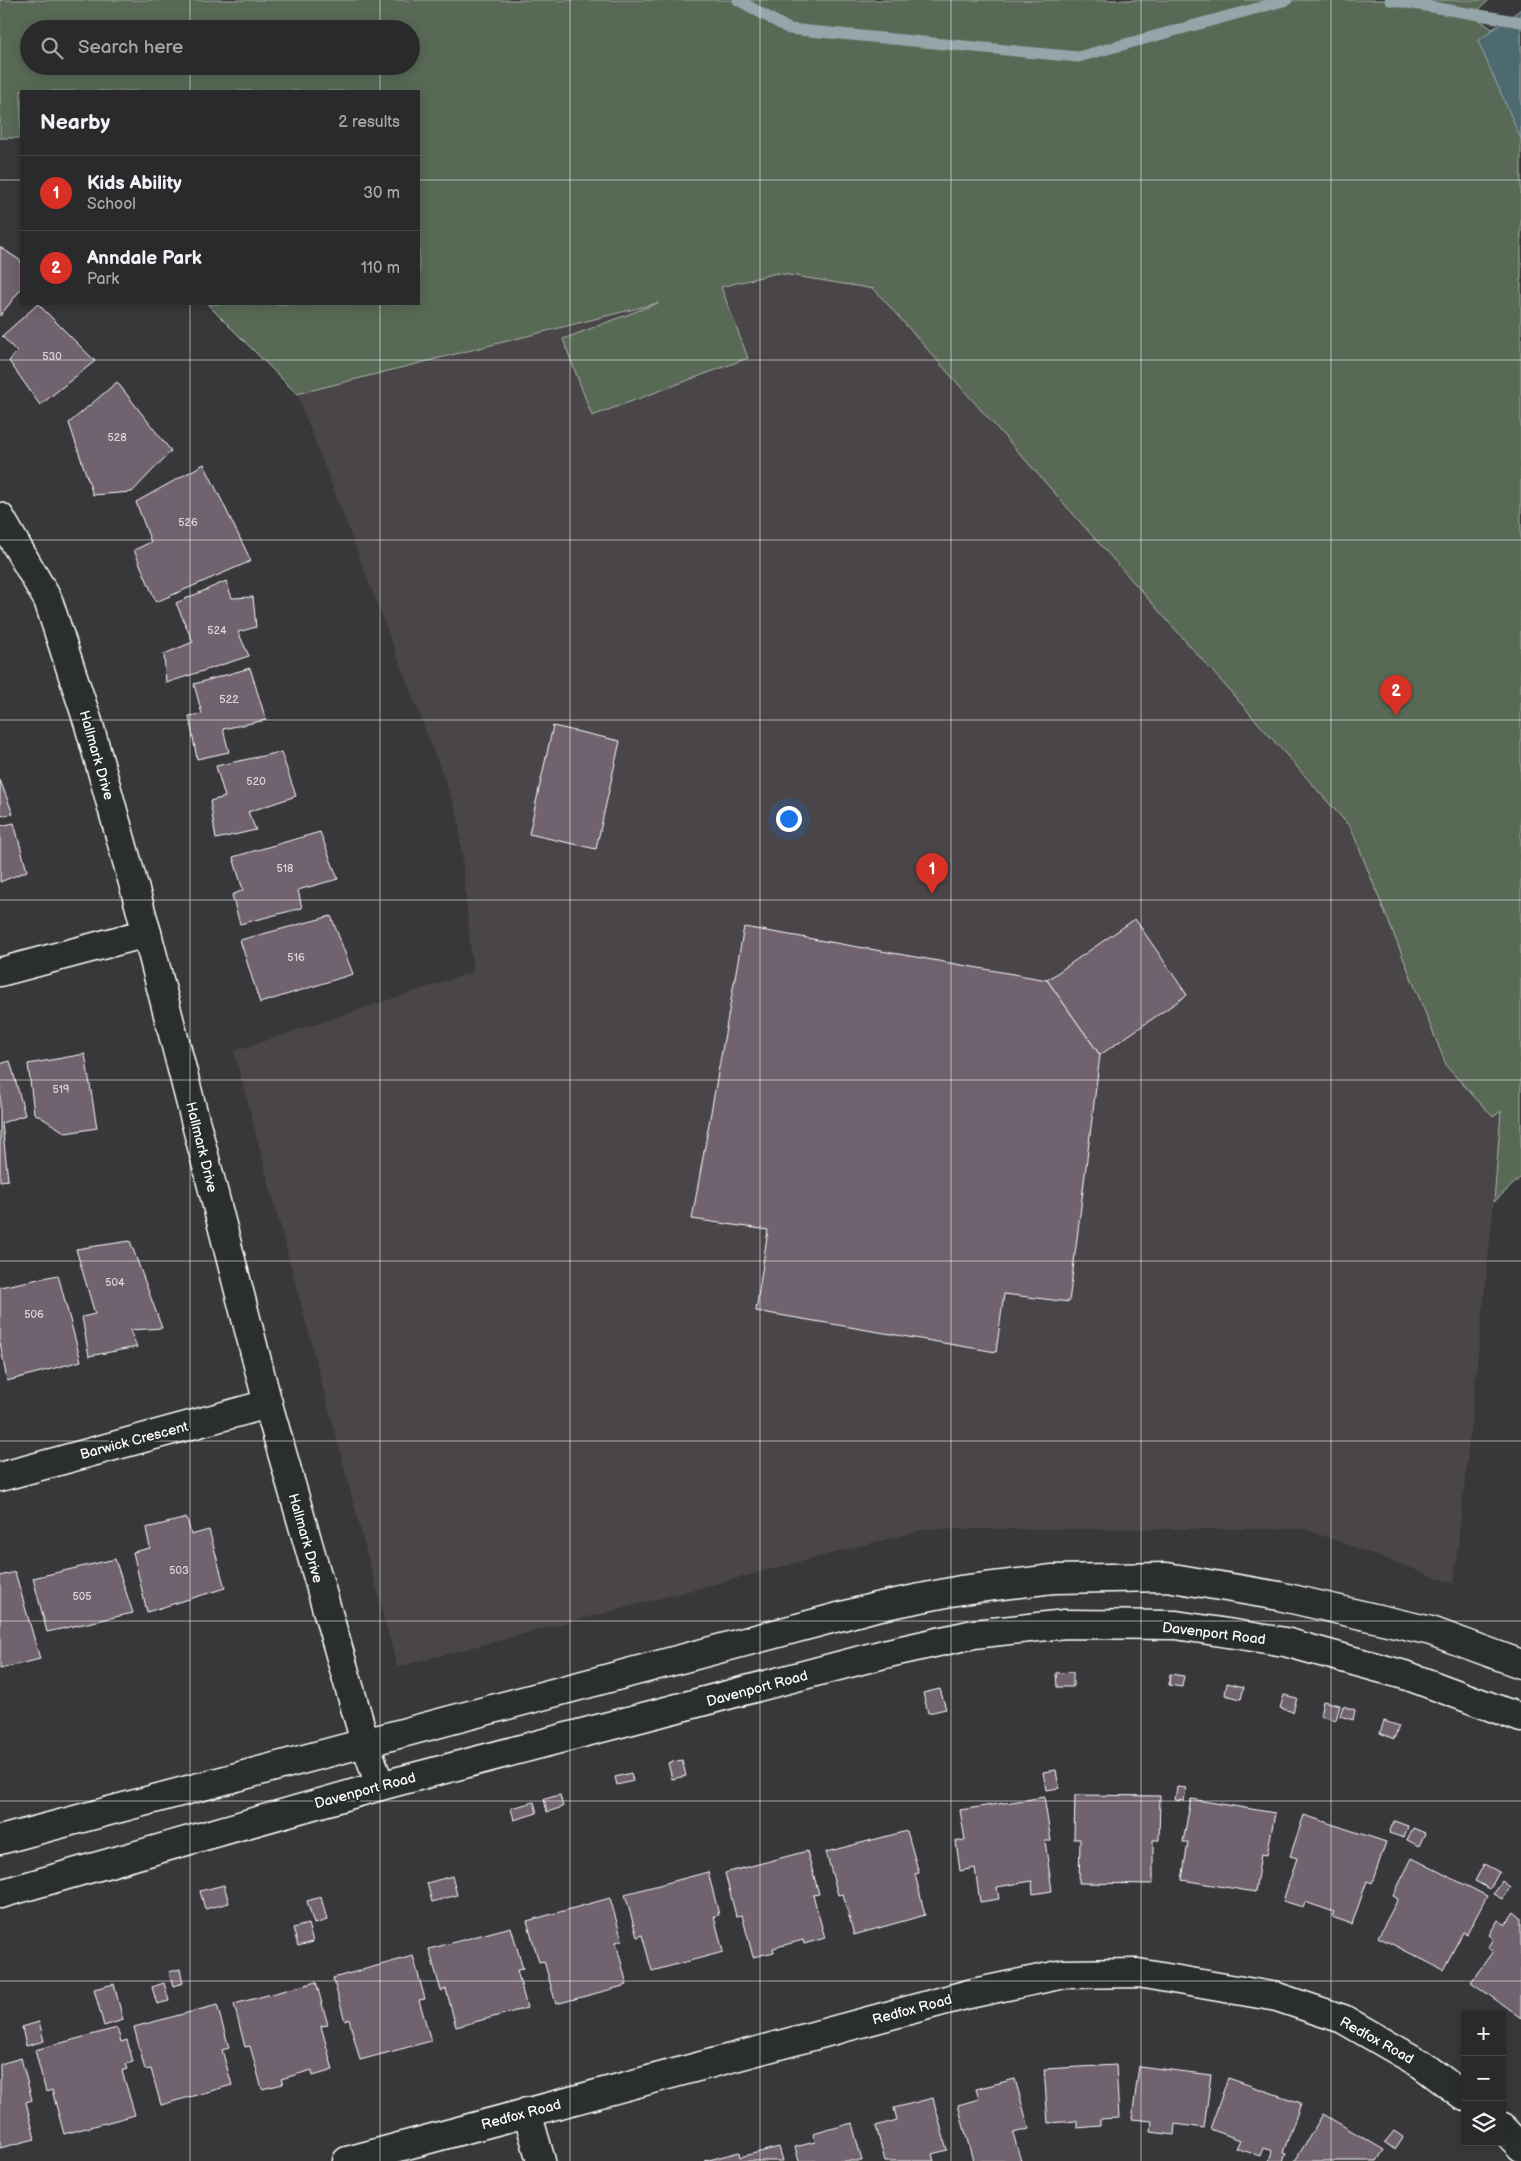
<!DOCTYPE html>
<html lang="en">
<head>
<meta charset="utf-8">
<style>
  :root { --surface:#2a2a2c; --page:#363638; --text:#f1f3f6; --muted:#a5a7a9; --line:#464648; --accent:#d93025 }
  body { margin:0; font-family:"Balsamiq Sans",sans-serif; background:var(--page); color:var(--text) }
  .controls { position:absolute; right:15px; bottom:15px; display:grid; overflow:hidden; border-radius:0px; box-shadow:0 2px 12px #0003 }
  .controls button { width:45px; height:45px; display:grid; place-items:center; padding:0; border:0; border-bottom:1px solid var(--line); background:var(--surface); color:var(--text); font:25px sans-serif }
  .you { position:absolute; left:788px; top:818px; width:18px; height:18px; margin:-12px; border:4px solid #fff; border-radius:50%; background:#1a73e8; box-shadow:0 0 0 8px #1a73e833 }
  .badge { display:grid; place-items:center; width:32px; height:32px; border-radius:50%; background:var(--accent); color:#fff; font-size:16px; font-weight:700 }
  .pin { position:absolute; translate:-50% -41px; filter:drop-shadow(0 1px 2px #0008) }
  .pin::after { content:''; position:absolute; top:26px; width:18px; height:15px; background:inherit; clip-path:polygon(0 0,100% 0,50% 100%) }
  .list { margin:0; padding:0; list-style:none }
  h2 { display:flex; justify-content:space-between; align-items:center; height:65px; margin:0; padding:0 20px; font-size:21px }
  h2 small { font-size:16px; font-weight:400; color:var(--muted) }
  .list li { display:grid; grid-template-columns:32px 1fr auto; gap:15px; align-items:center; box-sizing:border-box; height:75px; padding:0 20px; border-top:1px solid var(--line) }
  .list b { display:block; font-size:19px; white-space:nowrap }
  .list p { margin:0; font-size:16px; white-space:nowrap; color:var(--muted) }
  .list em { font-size:16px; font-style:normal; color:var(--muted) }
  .icon { flex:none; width:28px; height:28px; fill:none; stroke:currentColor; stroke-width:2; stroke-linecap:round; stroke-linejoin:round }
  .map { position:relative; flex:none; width:1521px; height:2161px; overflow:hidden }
  .search { position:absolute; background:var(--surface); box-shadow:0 2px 12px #0003; left:20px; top:20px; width:400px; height:55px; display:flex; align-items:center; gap:12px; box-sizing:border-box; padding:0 18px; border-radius:28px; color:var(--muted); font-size:19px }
  .panel { position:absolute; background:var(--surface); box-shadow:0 2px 12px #0003; left:20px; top:90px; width:400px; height:215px; border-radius:0px }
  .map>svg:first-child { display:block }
  .built { fill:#49454a }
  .green { fill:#586b56; stroke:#acb5aa; fill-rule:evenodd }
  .water { fill:#4e6b71; stroke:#95a6aa }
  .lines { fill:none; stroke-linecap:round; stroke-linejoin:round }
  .stream { stroke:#95a6aa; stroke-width:11 }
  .building { fill:#70626e; stroke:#fff }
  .minor-casing { stroke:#fff; stroke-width:31 }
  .minor { stroke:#2a2d2e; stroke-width:28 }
  .grid { fill:none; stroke:#fff; stroke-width:1; stroke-opacity:0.55 }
  .labels { text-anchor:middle; stroke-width:4; stroke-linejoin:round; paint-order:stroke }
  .number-label { font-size:11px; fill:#dbd8db }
  .street-label { font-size:14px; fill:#fff; stroke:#2a2d2e }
</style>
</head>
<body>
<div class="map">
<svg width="1521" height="2161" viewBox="0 0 1521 2161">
  <rect width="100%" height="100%" fill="#38383b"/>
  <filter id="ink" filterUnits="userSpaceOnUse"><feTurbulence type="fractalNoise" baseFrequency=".02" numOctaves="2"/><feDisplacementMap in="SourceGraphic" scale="10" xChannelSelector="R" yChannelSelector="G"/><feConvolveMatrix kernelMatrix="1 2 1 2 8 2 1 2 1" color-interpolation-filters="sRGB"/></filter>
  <g filter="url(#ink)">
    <path class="built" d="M920,237L1506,1039L1494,1202L1454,1584L1304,1529H926L397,1667L234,1051L473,972L458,815L297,394Z"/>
    <path class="green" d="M0,0H1489L1473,15L1492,29L1521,16V1177L1494,1202L1501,1111L1493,1117L1447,1067L1351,828L874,289L777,273L721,287L748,358L592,416L563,339L658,303L297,394L207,304H419V91H21V138H0ZM29,29H411V66H29Z"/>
    <path class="water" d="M1521,9V139L1478,41Z"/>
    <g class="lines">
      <g class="stream">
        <path d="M738,0L789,29L1078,57L1287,0"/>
        <path d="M1390,0L1521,22"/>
      </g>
    </g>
    <g class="building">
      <path d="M0,247L21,261V289L0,316Z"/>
      <path d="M38,304L95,361L40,405L9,361L17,352L2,336Z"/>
      <path d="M117,382L171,451L132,492L93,495L69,423Z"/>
      <path d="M204,464L251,561L156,602L134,550L151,542L136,502Z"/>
      <path d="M226,581L232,598L253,597L256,627L238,632L249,656L166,683L164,654L193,642L176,603Z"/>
      <path d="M250,668L266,720L223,729L229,752L197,759L189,716L202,714L194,684Z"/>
      <path d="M553,726L620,741L596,849L529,834Z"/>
      <path d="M281,752L296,796L248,812L256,830L216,839L210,801L225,797L216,766Z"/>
      <path d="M0,780L13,814L0,816Z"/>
      <path d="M14,823L27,871L0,882V826Z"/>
      <path d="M320,832L338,879L298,890L302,908L240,924L232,895L243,890L233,857Z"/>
      <path d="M331,916L353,974L260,1003L240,940Z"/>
      <path d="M1135,919L1187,995L1100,1055L1047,980Z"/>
      <path d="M744,927L1047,980L1100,1055L1069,1302L1004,1294L996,1352L756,1311L768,1230L692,1219Z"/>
      <path d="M85,1054L97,1128L66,1133L34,1113L28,1064Z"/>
      <path d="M10,1061L25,1115L2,1123L8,1180L0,1181V1064Z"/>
      <path d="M130,1241L162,1328L130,1330L137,1347L89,1356L82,1317L95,1314L76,1249Z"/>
      <path d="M58,1275L81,1361L7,1381L0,1342V1287Z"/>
      <path d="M187,1518L191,1535L209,1530L225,1588L147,1612L133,1552L150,1548L146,1528Z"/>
      <path d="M115,1559L133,1613L47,1632L33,1578Z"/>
      <path d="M15,1572L40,1659L0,1669V1576Z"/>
      <path d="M1073,1672V1687H1057L1056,1673Z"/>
      <path d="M1170,1674L1184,1676L1182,1687L1169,1685Z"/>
      <path d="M1227,1683L1244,1687L1241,1699L1225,1695Z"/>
      <path d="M940,1689L946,1709L928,1713L923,1693Z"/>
      <path d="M1284,1695L1297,1698L1293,1712L1280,1708Z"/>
      <path d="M1323,1701L1340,1705L1336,1720L1320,1716Z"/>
      <path d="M1343,1706L1355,1710L1353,1720L1340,1716Z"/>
      <path d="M1384,1721L1399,1726L1394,1739L1380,1733Z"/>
      <path d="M682,1760L686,1776L672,1779L668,1763Z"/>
      <path d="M1056,1770L1059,1788L1046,1790L1043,1772Z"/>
      <path d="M631,1773L633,1781L617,1785L615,1777Z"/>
      <path d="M1177,1787L1186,1788L1184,1801L1175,1800Z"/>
      <path d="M560,1795L563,1807L547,1812L544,1799Z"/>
      <path d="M1075,1795L1160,1796L1159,1840H1153V1884L1079,1883L1080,1839H1074Z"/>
      <path d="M1044,1797L1051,1841H1045L1052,1891L1033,1894L1032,1881L997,1887L999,1899L980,1902L975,1868L960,1871L956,1841L965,1840L960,1810Z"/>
      <path d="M1191,1799L1275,1813L1267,1855L1261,1854L1255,1892L1182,1880L1188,1842H1183Z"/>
      <path d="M534,1802L537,1813L514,1820L511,1808Z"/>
      <path d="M1304,1815L1386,1842L1372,1883L1367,1881L1352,1924L1332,1917L1334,1912L1305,1902L1303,1907L1283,1901L1297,1858L1290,1856Z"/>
      <path d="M1394,1821L1408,1826L1404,1838L1389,1833Z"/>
      <path d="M1413,1828L1425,1833L1419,1846L1407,1840Z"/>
      <path d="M907,1831L919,1873L915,1874L925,1915L854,1935L843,1894L838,1895L826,1852Z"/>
      <path d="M807,1851L819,1894L813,1895L825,1938L804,1944L803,1940L773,1948L774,1952L753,1957L742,1915L736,1916L725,1873Z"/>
      <path d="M1412,1858L1487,1896L1467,1934L1463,1932L1443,1970L1378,1937L1398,1899L1393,1896Z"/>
      <path d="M1484,1864L1499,1872L1490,1889L1475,1881Z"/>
      <path d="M708,1872L719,1915L714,1916L723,1952L652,1971L642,1935L637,1937L625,1894Z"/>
      <path d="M452,1876L457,1895L432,1902L427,1883Z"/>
      <path d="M1502,1881L1510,1887L1502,1899L1493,1894Z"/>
      <path d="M224,1885L229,1903L205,1909L200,1891Z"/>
      <path d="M321,1897L327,1920L314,1924L307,1901Z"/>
      <path d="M610,1898L622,1940L616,1942L627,1985L556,2004L544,1961L539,1962L527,1921Z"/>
      <path d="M1514,1912L1521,1918V2018L1471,1982L1493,1951L1488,1948L1494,1939L1489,1935L1498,1920L1505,1925Z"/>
      <path d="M308,1924L313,1942L298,1946L293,1928Z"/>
      <path d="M511,1927L523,1969L517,1970L527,2008L456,2027L446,1989L441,1991L429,1949Z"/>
      <path d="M413,1956L425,1999L419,2000L431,2041L360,2060L349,2019L345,2021L333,1978Z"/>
      <path d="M180,1969L183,1983L173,1986L169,1972Z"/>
      <path d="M316,1982L328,2025L321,2026L333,2070L313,2076L312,2070L281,2079L283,2084L262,2089L250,2046L245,2047L234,2004Z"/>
      <path d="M164,1983L169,2001L157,2004L152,1987Z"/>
      <path d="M114,1984L123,2020L104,2026L94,1989Z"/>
      <path d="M217,2005L229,2048L222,2050L232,2085L161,2105L151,2069L145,2070L134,2027Z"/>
      <path d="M39,2022L44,2041L26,2046L22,2027Z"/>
      <path d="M117,2028L121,2042L127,2040L133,2062L126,2064L128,2069L122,2071L135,2115L64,2134L52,2090L46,2092L35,2050Z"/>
      <path d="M21,2058L32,2100L26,2102L35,2139L0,2148V2064Z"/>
      <path d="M1116,2065L1119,2118L1100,2119V2126L1077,2128V2121L1048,2123L1044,2069Z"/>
      <path d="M1139,2066L1211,2075L1204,2128L1175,2124L1174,2135L1151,2132L1152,2121L1132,2119Z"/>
      <path d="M1228,2078L1301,2103L1283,2153L1286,2154L1283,2161H1269L1272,2151L1263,2148L1260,2156L1236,2148L1240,2140L1210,2129Z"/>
      <path d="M1015,2079L1029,2129L1013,2133L1021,2161H973L958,2105L979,2099L976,2089Z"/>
      <path d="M933,2098L947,2150L932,2154L934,2161H885L876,2126L897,2120L894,2108Z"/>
      <path d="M1323,2114L1384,2150L1377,2161H1295Z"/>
      <path d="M852,2123L862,2161H799L795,2147L815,2142L813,2134Z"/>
      <path d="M1394,2131L1403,2137L1395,2149L1385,2142Z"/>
      <path d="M779,2147L783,2161H705L739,2152L740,2157Z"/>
    </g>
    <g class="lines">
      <defs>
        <g id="minor">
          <path d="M0,517L48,600L89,725L147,933L268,1404L365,1742L380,1786"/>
          <path d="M0,972L147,933"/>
          <path d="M0,1477L268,1404"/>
          <path d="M0,1840L876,1607L961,1590L1053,1579L1167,1577L1279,1596L1431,1631L1521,1664"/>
          <path d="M0,1894L380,1786L884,1654L974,1634L1065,1624L1176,1625L1285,1642L1408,1676L1521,1718"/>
          <path d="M527,2112L541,2161"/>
          <path d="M1502,2127L1521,2147"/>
          <path d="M347,2161L969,1994L1064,1974L1138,1973L1277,1997L1343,2019L1421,2064L1465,2097"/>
        </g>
      </defs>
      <use href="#minor" class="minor-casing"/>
      <use href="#minor" class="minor"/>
    </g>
  </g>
  <path class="grid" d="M190,0V29M380,0V29M570,0V2161M760,0V2161M951,0V2161M1141,0V2161M1331,0V2161M190,66V91M380,66V91M0,180H21M419,180H1521M190,304V2161M380,304V2161M0,360H1521M0,540H1521M0,720H1521M0,900H1521M0,1080H1521M0,1261H1521M0,1441H1521M0,1621H1521M0,1801H1521M0,1981H1521"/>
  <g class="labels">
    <g class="number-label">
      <text x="52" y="360">530</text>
      <text x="117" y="441">528</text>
      <text x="188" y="526">526</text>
      <text x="217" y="634">524</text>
      <text x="229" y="703">522</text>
      <text x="256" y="785">520</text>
      <text x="285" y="872">518</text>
      <text x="296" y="961">516</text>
      <text x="61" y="1093">519</text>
      <text x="115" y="1286">504</text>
      <text x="34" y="1318">506</text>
      <text x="179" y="1574">503</text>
      <text x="82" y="1600">505</text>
    </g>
    <g class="street-label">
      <text transform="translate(97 755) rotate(74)" y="5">Hallmark Drive</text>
      <text transform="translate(202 1147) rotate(76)" y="5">Hallmark Drive</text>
      <text transform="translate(134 1440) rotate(-15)" y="5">Barwick Crescent</text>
      <text transform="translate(306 1538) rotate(74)" y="5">Hallmark Drive</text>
      <text transform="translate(1214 1633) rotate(7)" y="5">Davenport Road</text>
      <text transform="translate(757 1688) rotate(-15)" y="5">Davenport Road</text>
      <text transform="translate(365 1790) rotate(-15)" y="5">Davenport Road</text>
      <text transform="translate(912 2009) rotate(-15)" y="5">Redfox Road</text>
      <text transform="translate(1377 2040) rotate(29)" y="5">Redfox Road</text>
      <text transform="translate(521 2114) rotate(-15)" y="5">Redfox Road</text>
    </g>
  </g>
</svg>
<div class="controls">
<button>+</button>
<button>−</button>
<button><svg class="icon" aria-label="layers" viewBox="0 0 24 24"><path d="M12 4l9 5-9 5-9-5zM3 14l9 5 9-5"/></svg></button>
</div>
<div class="you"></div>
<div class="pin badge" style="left:932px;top:894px">1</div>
<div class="pin badge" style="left:1396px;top:716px">2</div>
<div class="search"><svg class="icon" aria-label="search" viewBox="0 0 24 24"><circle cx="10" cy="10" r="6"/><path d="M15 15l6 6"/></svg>Search here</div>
<section class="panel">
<h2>Nearby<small>2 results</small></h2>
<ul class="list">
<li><span class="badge">1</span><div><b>Kids Ability</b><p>School</p></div><em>30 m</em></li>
<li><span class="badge">2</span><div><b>Anndale Park</b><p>Park</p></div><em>110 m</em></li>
</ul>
</section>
</div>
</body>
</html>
